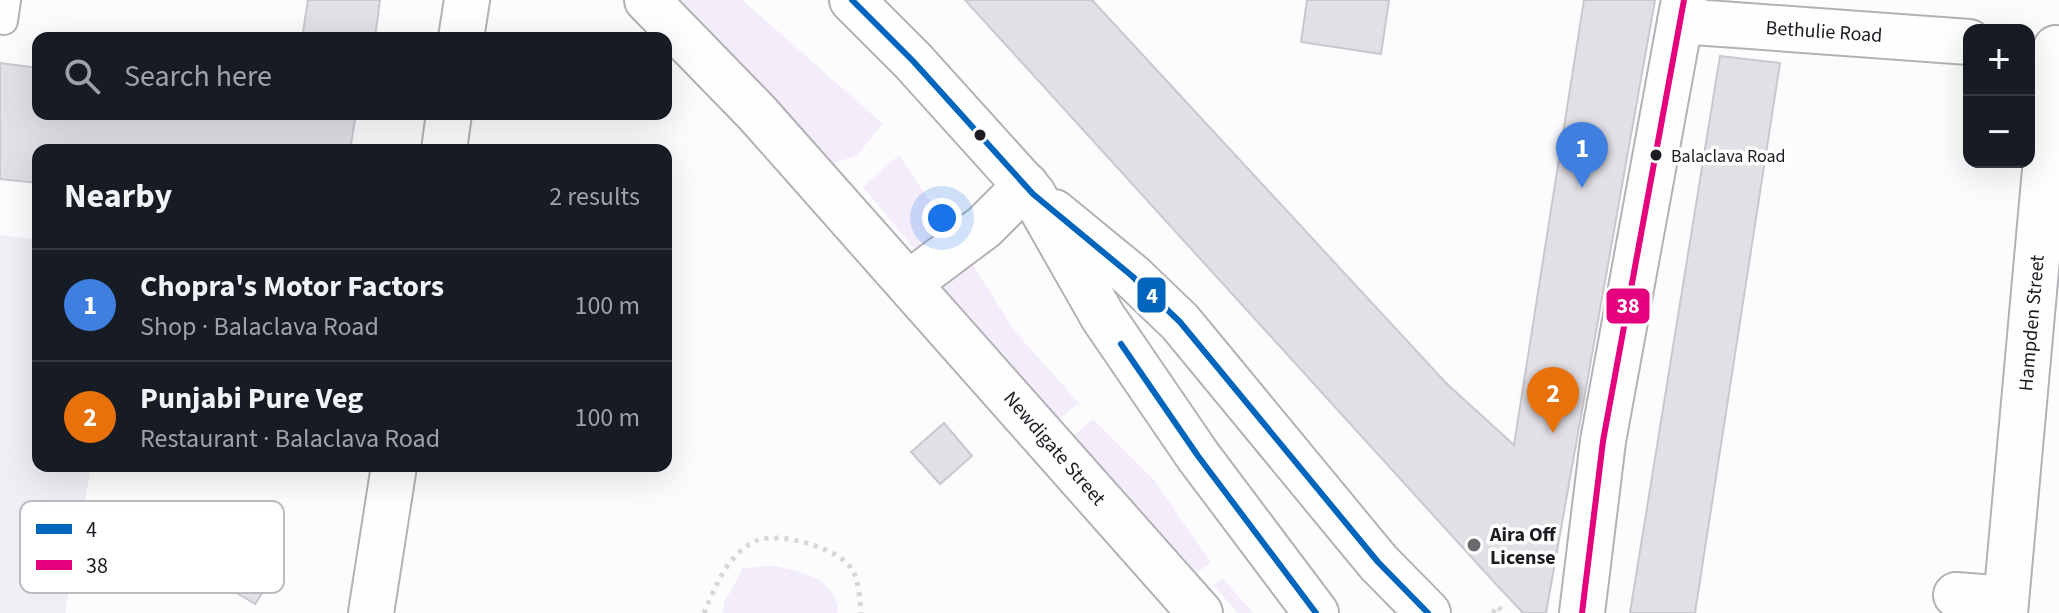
<!DOCTYPE html>
<html lang="en">
<head>
<meta charset="utf-8">
<style>
  :root { --surface:#171b24; --page:#242831; --text:#f1f3f6; --muted:#9ea1a6; --line:#363941; --accent:#0b8043 }
  body { margin:0; font-family:"Source Sans 3",sans-serif; background:var(--page); color:var(--text) }
  .controls { position:absolute; right:24px; top:24px; display:grid; overflow:hidden; border-radius:16px; box-shadow:0 8px 32px #0002 }
  .controls button { width:72px; height:72px; display:grid; place-items:center; padding:0; border:0; border-bottom:2px solid var(--line); background:var(--surface); color:var(--text); font:40px sans-serif }
  .you { position:absolute; left:942px; top:218px; width:28px; height:28px; margin:-20px; border:6px solid #fff; border-radius:50%; background:#1a73e8; box-shadow:0 0 0 12px #1a73e833 }
  .badge { display:grid; place-items:center; width:52px; height:52px; border-radius:50%; background:var(--accent); color:#fff; font-size:26px; font-weight:700 }
  .pin { position:absolute; translate:-50% -66px; filter:drop-shadow(0 2px 4px #0008) }
  .pin::after { content:''; position:absolute; top:42px; width:28px; height:24px; background:inherit; clip-path:polygon(0 0,100% 0,50% 100%) }
  .list { margin:0; padding:0; list-style:none }
  h2 { display:flex; justify-content:space-between; align-items:center; height:104px; margin:0; padding:0 32px; font-size:34px }
  h2 small { font-size:26px; font-weight:400; color:var(--muted) }
  .list li { display:grid; grid-template-columns:52px 1fr auto; gap:24px; align-items:center; box-sizing:border-box; height:112px; padding:0 32px; border-top:2px solid var(--line) }
  .list b { display:block; font-size:30px; white-space:nowrap }
  .list p { margin:0; font-size:26px; white-space:nowrap; color:var(--muted) }
  .list em { font-size:26px; font-style:normal; color:var(--muted) }
  .icon { flex:none; width:44px; height:44px; fill:none; stroke:currentColor; stroke-width:2; stroke-linecap:round; stroke-linejoin:round }
  .map { position:relative; flex:none; width:2059px; height:613px; overflow:hidden }
  .search { position:absolute; background:var(--surface); box-shadow:0 8px 32px #0002; left:32px; top:32px; width:640px; height:88px; display:flex; align-items:center; gap:20px; box-sizing:border-box; padding:0 28px; border-radius:16px; color:var(--muted); font-size:30px }
  .panel { position:absolute; background:var(--surface); box-shadow:0 8px 32px #0002; left:32px; top:144px; width:640px; height:328px; border-radius:16px }
  .map>svg:first-child { display:block }
  .built { fill:#f0edf4 }
  .green { fill:#f3edfb }
  .building { fill:#e2e0e5; stroke:#cac8cd; stroke-width:2 }
  .lines { fill:none; stroke-linecap:round; stroke-linejoin:round }
  .service-casing { stroke:#b2b1b5; stroke-width:30 }
  .minor-casing { stroke:#b2b1b5; stroke-width:48 }
  .tertiary-casing { stroke:#b2b1b5; stroke-width:48 }
  .trunk-casing { stroke:#b2b1b5; stroke-width:48 }
  .path { stroke:#d7d7d8; stroke-width:5; stroke-dasharray:4 6; stroke-linecap:butt }
  .service { stroke:#fffeff; stroke-width:26 }
  .minor { stroke:#fffeff; stroke-width:44 }
  .tertiary { stroke:#fffeff; stroke-width:44 }
  .trunk { stroke:#fffeff; stroke-width:44 }
  .bus-1-casing { stroke:#fff; stroke-width:12 }
  .bus-2-casing { stroke:#fff; stroke-width:12 }
  .bus-1 { stroke:#0065bd; stroke-width:6 }
  .bus-2 { stroke:#e5007d; stroke-width:6 }
  .bus-dot { fill:#1f1b23; stroke:#fff; stroke-width:3 }
  .poi-dot { fill:#6c696f; stroke:#fff; stroke-width:3 }
  .labels { text-anchor:middle; stroke-width:7; stroke-linejoin:round; paint-order:stroke }
  .bus-label { font-size:18px; fill:#1f1b23; stroke:#fff; text-anchor:start }
  .street-label { font-size:20px; fill:#1f1b23; stroke:#fff }
  .poi-label { font-size:20px; font-weight:bold; fill:#1f1b23; stroke:#fff; text-anchor:start }
  .key { fill:#fff; stroke:#bcbbbd; stroke-width:2 }
  .key-label { font-size:22px; fill:#1f1b23 }
  .line-badge { stroke:#fff; stroke-width:3 }
  .badge-label { font-size:22px; text-anchor:middle; font-weight:bold; fill:#fff }
</style>
</head>
<body>
<div class="map">
<svg width="2059" height="613" viewBox="0 0 2059 613">
  <rect width="100%" height="100%" fill="#fcfbfd"/>
  <path class="built" d="M0,235L38,240V466H91L65,613H0Z"/>
  <g class="green">
    <path d="M658,0H742L883,124L857,155L830,165Z"/>
    <path d="M899,155L952,235L929,253L913,247L863,187Z"/>
    <path d="M967,255L1015,332L1079,403L1057,420L934,293Z"/>
    <path d="M1093,419L1154,480L1211,563L1197,572L1073,436Z"/>
    <path d="M775,566C804,573 836,577 838,613H723L724,603L743,568Z"/>
    <path d="M1223,579L1253,613H1238L1213,585Z"/>
  </g>
  <g class="building">
    <path d="M308,0H380L375,38H302Z"/>
    <path d="M965,0H1092L1446,383L1514,445L1584,0H1655L1546,613H1523L1494,582Z"/>
    <path d="M1307,0H1389L1381,54L1301,42Z"/>
    <path d="M1720,56L1780,63L1695,613H1630Z"/>
    <path d="M0,63L38,68V114H356L350,150H38V183L0,179Z"/>
    <path d="M944,423L972,456L940,484L911,452Z"/>
    <path d="M247,545L280,566L255,604L222,584Z"/>
  </g>
  <g class="lines">
    <defs>
      <path id="service" d="M4,21L7,0"/>
      <g id="minor">
        <path d="M647,0L757,113L1200,613"/>
        <path d="M1680,21L1969,42"/>
        <path d="M461,38L467,0"/>
        <path d="M444,150L449,114"/>
        <path d="M909,283L984,227L1026,185"/>
        <path d="M1956,595L2006,599"/>
        <path d="M371,613L394,466"/>
        <path d="M2005,613L2056,48"/>
      </g>
      <path id="tertiary" d="M1582,613L1603,441L1684,0"/>
      <g id="trunk">
        <path d="M852,0L913,61L1033,194L1103,317L1198,456L1316,613"/>
        <path d="M1054,212L1132,276L1180,322L1378,562L1428,613"/>
      </g>
    </defs>
    <use href="#service" class="service-casing"/>
    <use href="#minor" class="minor-casing"/>
    <use href="#tertiary" class="tertiary-casing"/>
    <use href="#trunk" class="trunk-casing"/>
    <g class="path">
      <path d="M704,613C715,587 729,551 758,540C781,532 841,548 853,571C859,581 860,601 861,613"/>
      <path d="M1493,613L1497,606L1505,613"/>
    </g>
    <use href="#service" class="service"/>
    <use href="#minor" class="minor"/>
    <use href="#tertiary" class="tertiary"/>
    <use href="#trunk" class="trunk"/>
    <defs>
      <g id="bus-1">
        <path d="M852,0L913,61L1033,194L1132,276L1180,322L1378,562L1428,613"/>
        <path d="M1121,344L1198,456L1316,613"/>
      </g>
      <path id="bus-2" d="M1582,613L1603,441L1684,0"/>
    </defs>
    <use href="#bus-1" class="bus-1-casing"/>
    <use href="#bus-2" class="bus-2-casing"/>
    <use href="#bus-1" class="bus-1"/>
    <use href="#bus-2" class="bus-2"/>
  </g>
  <g class="bus-dot">
    <circle cx="980" cy="135" r="7"/>
    <circle cx="1656" cy="155" r="7"/>
  </g>
  <circle class="poi-dot" cx="1474" cy="545" r="8"/>
  <g class="labels">
    <g class="bus-label">
      <text x="1671" y="162">Balaclava Road</text>
    </g>
    <g class="street-label">
      <text transform="translate(1824 31) rotate(4)" y="7">Bethulie Road</text>
      <text transform="translate(2031 323) rotate(-85)" y="7">Hampden Street</text>
      <text transform="translate(1055 448) rotate(49)" y="7">Newdigate Street</text>
    </g>
    <g class="poi-label">
      <text x="1490" y="541">Aira Off<tspan x="1490" dy="23">License</tspan></text>
    </g>
  </g>
  <rect x="20" y="501" width="264" height="92" rx="12" class="key"/>
  <rect x="36" y="524" width="36" height="10" fill="#0065bd"/>
  <rect x="36" y="560" width="36" height="10" fill="#e5007d"/>
  <g class="key-label">
    <text x="86" y="537">4</text>
    <text x="86" y="573">38</text>
  </g>
  <g class="line-badge">
    <rect x="1136" y="276" width="31" height="38" rx="8" fill="#0065bd"/>
    <rect x="1605" y="287" width="46" height="38" rx="8" fill="#e5007d"/>
  </g>
  <g class="badge-label">
    <text x="1152" y="303">4</text>
    <text x="1628" y="313">38</text>
  </g>
</svg>
<div class="controls">
<button>+</button>
<button>−</button>
</div>
<div class="you"></div>
<div class="pin badge" style="left:1582px;top:188px;background:#3f7fe0">1</div>
<div class="pin badge" style="left:1553px;top:433px;background:#e8710a">2</div>
<div class="search"><svg class="icon" aria-label="search" viewBox="0 0 24 24"><circle cx="10" cy="10" r="6"/><path d="M15 15l6 6"/></svg>Search here</div>
<section class="panel">
<h2>Nearby<small>2 results</small></h2>
<ul class="list">
<li><span class="badge" style="background:#3f7fe0">1</span><div><b>Chopra's Motor Factors</b><p>Shop · Balaclava Road</p></div><em>100 m</em></li>
<li><span class="badge" style="background:#e8710a">2</span><div><b>Punjabi Pure Veg</b><p>Restaurant · Balaclava Road</p></div><em>100 m</em></li>
</ul>
</section>
</div>
</body>
</html>
